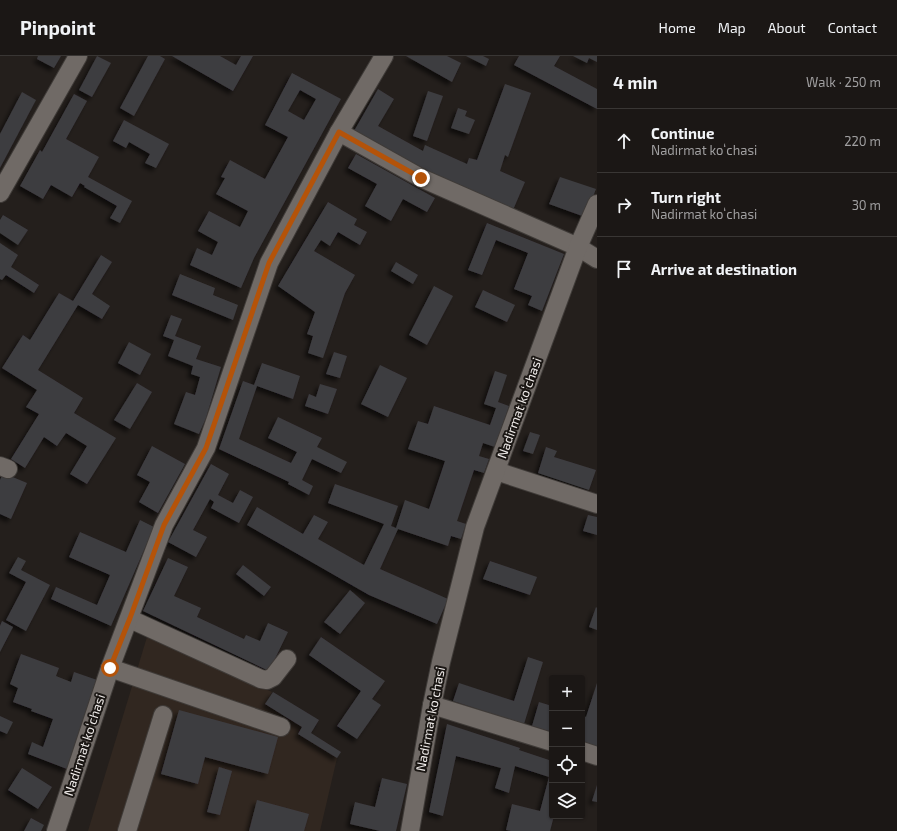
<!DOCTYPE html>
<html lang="en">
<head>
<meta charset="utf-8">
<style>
  :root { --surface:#1b1715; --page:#24201e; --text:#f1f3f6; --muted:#a09fa0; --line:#393634 }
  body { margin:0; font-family:"Exo 2",sans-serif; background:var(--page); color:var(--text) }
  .controls { position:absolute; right:12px; bottom:12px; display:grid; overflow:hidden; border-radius:4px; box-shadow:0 1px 3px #0004 }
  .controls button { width:36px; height:36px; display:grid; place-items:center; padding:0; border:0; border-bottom:1px solid var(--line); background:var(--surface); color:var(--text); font:20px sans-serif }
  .stop { position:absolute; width:12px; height:12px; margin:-9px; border:3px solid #b45309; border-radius:50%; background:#fff }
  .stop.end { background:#b45309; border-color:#fff; box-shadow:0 1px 4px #0008 }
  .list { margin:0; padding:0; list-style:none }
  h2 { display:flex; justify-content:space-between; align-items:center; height:52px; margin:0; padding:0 16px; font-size:17px }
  h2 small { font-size:13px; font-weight:400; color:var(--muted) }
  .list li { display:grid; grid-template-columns:26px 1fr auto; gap:12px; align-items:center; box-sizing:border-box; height:64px; padding:0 16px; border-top:1px solid var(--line) }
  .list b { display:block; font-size:15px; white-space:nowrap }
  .list p { margin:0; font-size:13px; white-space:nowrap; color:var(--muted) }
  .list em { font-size:13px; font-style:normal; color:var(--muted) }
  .icon { flex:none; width:22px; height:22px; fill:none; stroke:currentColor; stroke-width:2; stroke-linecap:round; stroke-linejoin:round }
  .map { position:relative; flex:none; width:597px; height:775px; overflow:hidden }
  header { display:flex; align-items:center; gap:24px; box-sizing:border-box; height:56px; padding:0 20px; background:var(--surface); border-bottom:1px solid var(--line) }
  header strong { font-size:19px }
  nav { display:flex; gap:22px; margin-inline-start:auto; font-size:14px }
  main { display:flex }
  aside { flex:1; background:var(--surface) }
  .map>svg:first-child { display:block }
  .built { fill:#312720 }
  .building { fill:#3e3c41; fill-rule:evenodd; filter:url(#shadow) }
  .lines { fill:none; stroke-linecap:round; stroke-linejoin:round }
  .minor-casing { stroke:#3f3b38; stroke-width:20 }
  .minor { stroke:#706a66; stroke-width:18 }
  .route { stroke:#b45309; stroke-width:5 }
  .labels { text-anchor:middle; stroke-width:4; stroke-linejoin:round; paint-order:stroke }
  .street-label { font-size:13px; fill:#efebe9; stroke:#1a1613 }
</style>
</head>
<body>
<header>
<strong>Pinpoint</strong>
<nav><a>Home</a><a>Map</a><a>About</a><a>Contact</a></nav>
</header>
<main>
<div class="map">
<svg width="597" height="775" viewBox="0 0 597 775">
  <defs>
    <filter id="shadow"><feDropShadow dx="-3.5" dy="3.5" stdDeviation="2" flood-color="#0009"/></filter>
  </defs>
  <rect width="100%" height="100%" fill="#241f1c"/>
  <path class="built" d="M147,581L272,636L265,648L302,671L298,678L337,702L320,775H88Z"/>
  <g class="building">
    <path d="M38,0H61L54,12L37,3Z"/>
    <path d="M97,0L111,7L92,41L79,34Z"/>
    <path d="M148,0H160L165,3L134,60L120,52Z"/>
    <path d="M172,0H220L236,9L241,0H253L233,35Z"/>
    <path d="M406,0H447L461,7L452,26Z"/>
    <path d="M466,0H483L489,3L486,10Z"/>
    <path d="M519,0H560L554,10L597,33V53L514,9Z"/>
    <path d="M573,0H597V6L589,2L587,7Z"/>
    <path d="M292,17L341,43L254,202L241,232L190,209L197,192L212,199L218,186L198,175L209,155L240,171L248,155L216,138L225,122L221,121L230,104L265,123L288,81L265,69ZM300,34L316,43L304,64L288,55Z"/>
    <path d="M505,28L531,37L508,101L505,99L500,115L525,126L513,154L415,112L354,75L378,33L394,43L378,70L423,95L425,89L467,108L469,102L477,104Z"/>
    <path d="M428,35L443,40L427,85L413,80Z"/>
    <path d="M22,36L36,44L0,112V78Z"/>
    <path d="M74,38L87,45L66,83L99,101L88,121L132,145L120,167L110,162L117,150L84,131L85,130L80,127L72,141L51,129L43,143L20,130L40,94L42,96Z"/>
    <path d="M458,52L467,55L465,60L475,64L469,78L451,72Z"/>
    <path d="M124,64L169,88L156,112L145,107L150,98L129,86L126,92L113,85Z"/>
    <path d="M356,98L435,142L427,156L403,143L391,165L365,150L377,128L348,112Z"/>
    <path d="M560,121L596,133L585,161L549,148Z"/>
    <path d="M328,146L357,163L354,169L367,176L360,189L338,176L330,190L321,184L314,195L355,219L345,237L323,302L308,297L313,280L307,278L315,256L278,230Z"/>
    <path d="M3,159L28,174L18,189L0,177V164Z"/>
    <path d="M487,167L564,198L542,255L528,249L532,240L514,233L528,197L496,184L482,219L468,214Z"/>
    <path d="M0,187L18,199L11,211L39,229L34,237L6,219L2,224L0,223Z"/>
    <path d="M101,199L112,206L92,238L110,250L102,263L78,249L38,314L83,342L74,357L116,382L87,428L70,418L87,390L66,377L57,390L44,381L25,412L11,403L39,358L26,351L37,334L2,312L23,279L30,284L59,237L73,245Z"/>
    <path d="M396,206L418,219L413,228L391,215Z"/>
    <path d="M180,218L215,232L213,239L238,249L233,264L172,239Z"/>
    <path d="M434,230L453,240L427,289L409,279Z"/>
    <path d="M483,234L515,249L507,266L475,251Z"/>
    <path d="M171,259L182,263L175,280L201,290L196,303L221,311L206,362L199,378L174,368L186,336L195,339L200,321L191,318L193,310L168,300L174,284L163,280Z"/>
    <path d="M129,286L151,298L140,319L118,307Z"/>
    <path d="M334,296L347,300L340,322L326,318Z"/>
    <path d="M262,307L300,320L293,343L257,330L239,383L291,407L297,396L268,382L278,361L322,382L317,391L347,406L341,417L312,403L302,424L313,430L309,439L288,428L289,426L219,393L243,325L254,329Z"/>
    <path d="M380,309L407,322L388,361L361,348Z"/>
    <path d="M495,315L507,319L498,346L509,350L495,391L483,387L479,400L489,403L484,417L474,414L457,465L466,468L461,483L451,480L448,490L398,473L380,513L448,543L437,568L369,539L247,469L257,451L303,478L314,459L328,466L318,483L364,509L384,468L328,447L335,428L398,450L391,470L396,472L405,444L429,453L445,405L408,393L418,365L428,368L434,350L490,369L496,352L484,348Z"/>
    <path d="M137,327L152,336L130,373L114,364Z"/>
    <path d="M320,328L337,333L328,358L305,350L309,338L316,341Z"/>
    <path d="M530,376L540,379L533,398L523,395Z"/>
    <path d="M152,390L185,408L158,457L139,446L150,426L137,419Z"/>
    <path d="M546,391L557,395L554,401L596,414L589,434L538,417Z"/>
    <path d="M211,408L229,418L218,439L233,447L240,434L253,441L239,467L211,452L214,446L210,443L193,474L207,481L196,501L168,486Z"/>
    <path d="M3,417L27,427L11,463L0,458V424Z"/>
    <path d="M588,459L597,461V479L583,475Z"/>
    <path d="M140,464L154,471L111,570L51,543L56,531L97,549L110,519L69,501L80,476L126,496Z"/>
    <path d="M18,501L26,505L21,514L50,529L26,575L6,564L26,526L9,517Z"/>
    <path d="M168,502L188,511L174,540L201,552L197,561L244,583L246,579L260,585L268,567L288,576L269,615L143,555Z"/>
    <path d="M490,505L537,521L530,539L483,523Z"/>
    <path d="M243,509L271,531L264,540L236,518Z"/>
    <path d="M350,534L365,547L340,578L324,566Z"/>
    <path d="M596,551L597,552V574L589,571Z"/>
    <path d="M2,565L13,571L0,596V570Z"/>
    <path d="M321,581L385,625L372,643L381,649L357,683L337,670L361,635L309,599Z"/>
    <path d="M21,598L59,612L56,620L71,626L74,616L100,625L67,713L28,698L32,686L43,691L53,663L31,655L32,653L13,646L18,632L10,628Z"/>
    <path d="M528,601L543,606L524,668L453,645L459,627L514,645Z"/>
    <path d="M597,627V691L582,686V659L586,661Z"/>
    <path d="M273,636L319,664L311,677L341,696L337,702L298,678L302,671L265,648Z"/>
    <path d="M539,646L552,650V676L532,670Z"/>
    <path d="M179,654L278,681L268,718L205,701L198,728L161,718Z"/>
    <path d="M0,660L13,666L7,678L0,675Z"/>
    <path d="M447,668L520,692L519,694L552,705V760H554L550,775H511L506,774L512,748L540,755L549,721L515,710L509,737L495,732L501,712L456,700L443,760L429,756Z"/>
    <path d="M219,711L232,715L220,759L207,756Z"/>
    <path d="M22,712L52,731L38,753L8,734Z"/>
    <path d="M382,722L407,728L396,775H380L350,768L355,746L375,751Z"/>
    <path d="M597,729V746L592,745Z"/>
    <path d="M257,744L309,758L304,775H249Z"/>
    <path d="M31,762L44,769L41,775H24Z"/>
  </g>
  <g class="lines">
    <defs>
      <g id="minor">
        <path d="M339,76L421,122L578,191L597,203"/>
        <path d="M0,137L78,0"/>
        <path d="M0,410L8,413"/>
        <path d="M496,415L597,448"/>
        <path d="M130,563L261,623L267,624L273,621L287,603"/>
        <path d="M110,612L281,671"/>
        <path d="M432,649L552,686"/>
        <path d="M582,695L597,700"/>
        <path d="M56,775L110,612L164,469L206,392L269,207L339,76L384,0"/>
        <path d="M127,775L163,659"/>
        <path d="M410,775L432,649L441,606L475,471L578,191L597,148"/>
      </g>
    </defs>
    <use href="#minor" class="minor-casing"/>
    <use href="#minor" class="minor"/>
  </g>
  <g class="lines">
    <path class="route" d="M110,612L130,562L164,469L206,392L269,207L339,76L421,122"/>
  </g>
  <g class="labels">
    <g class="street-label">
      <text transform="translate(519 352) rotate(-70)" y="5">Nadirmat koʻchasi</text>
      <text transform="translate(430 663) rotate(-79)" y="5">Nadirmat koʻchasi</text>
      <text transform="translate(84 689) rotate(-72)" y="5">Nadirmat koʻchasi</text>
    </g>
  </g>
</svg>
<div class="controls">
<button>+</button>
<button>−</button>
<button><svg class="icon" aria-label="locate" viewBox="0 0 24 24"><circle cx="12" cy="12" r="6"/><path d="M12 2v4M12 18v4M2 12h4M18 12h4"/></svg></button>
<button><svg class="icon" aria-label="layers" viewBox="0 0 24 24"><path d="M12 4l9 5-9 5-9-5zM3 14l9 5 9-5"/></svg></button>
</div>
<div class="stop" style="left:110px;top:612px"></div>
<div class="stop end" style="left:421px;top:122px"></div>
</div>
<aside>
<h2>4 min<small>Walk · 250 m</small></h2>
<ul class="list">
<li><svg class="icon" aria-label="ahead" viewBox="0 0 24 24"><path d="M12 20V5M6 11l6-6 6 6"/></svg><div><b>Continue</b><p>Nadirmat koʻchasi</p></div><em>220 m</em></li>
<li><svg class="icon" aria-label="right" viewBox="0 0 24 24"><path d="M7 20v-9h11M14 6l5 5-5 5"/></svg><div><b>Turn right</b><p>Nadirmat koʻchasi</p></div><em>30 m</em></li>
<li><svg class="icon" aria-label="arrive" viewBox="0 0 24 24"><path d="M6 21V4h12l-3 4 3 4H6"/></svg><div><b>Arrive at destination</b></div></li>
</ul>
</aside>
</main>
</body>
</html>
